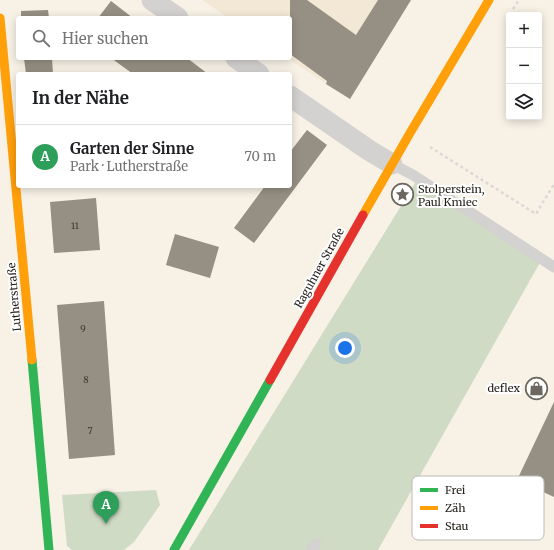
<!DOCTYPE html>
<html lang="de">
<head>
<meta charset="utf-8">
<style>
  :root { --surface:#fff; --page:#f6f6f6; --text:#202124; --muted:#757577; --line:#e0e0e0; --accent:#6c675f }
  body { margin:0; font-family:Merriweather,serif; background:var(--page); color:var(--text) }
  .controls { position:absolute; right:12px; top:12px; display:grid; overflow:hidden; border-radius:4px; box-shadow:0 2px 10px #0003 }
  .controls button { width:36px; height:36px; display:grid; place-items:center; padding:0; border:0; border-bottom:1px solid var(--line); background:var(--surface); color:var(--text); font:20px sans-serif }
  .you { position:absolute; left:345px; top:348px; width:14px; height:14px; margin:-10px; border:3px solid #fff; border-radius:50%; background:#1a73e8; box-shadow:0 0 0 6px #1a73e833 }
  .badge { display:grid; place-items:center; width:26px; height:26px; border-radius:50%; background:var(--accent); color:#fff; font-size:13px; font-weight:700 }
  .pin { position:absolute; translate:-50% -33px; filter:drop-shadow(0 1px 2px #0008) }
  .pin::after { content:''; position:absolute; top:21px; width:14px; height:12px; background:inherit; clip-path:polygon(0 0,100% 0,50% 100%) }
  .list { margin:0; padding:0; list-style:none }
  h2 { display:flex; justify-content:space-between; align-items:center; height:52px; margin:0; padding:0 16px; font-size:17px }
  h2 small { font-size:13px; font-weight:400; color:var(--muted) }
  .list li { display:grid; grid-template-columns:26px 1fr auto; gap:12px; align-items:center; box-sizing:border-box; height:64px; padding:0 16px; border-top:1px solid var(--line) }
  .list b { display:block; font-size:15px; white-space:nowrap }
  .list p { margin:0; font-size:13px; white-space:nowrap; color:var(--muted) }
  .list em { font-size:13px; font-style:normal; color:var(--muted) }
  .icon { flex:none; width:22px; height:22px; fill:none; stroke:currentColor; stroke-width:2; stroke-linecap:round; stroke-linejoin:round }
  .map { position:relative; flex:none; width:554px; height:550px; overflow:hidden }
  .search { position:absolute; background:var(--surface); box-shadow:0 2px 10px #0003; left:16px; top:16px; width:276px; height:44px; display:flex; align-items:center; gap:10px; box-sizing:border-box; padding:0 14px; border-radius:4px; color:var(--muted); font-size:15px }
  .panel { position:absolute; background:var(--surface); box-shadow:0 2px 10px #0003; left:16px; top:72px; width:276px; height:116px; border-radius:4px }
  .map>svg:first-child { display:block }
  .built { fill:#f3e8d5 }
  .green { fill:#d0dbc5 }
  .building { fill:#968f83 }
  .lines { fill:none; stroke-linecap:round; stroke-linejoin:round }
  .path { stroke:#dbd9d7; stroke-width:2.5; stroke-dasharray:3 3; stroke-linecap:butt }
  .lane { stroke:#d3d2d0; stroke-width:11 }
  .street { stroke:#d3d2d0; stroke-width:21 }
  .fast { stroke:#30b455; stroke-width:9 }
  .slow { stroke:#ff9f0a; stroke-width:9 }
  .jam { stroke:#e5322d; stroke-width:9 }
  .labels { text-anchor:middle; stroke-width:4; stroke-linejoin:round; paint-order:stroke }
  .number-label { font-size:9px; fill:#3e3a32 }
  .poi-label { font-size:11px; fill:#211d17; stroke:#fff; text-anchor:start }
  .street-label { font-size:11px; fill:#211d17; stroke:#fff }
  .key { fill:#fff; stroke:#bcbbb9; stroke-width:1 }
  .key-label { font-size:11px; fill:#211d17 }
</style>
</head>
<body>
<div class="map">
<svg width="554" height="550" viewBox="0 0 554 550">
  <rect width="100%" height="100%" fill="#f7f1e6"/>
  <path class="built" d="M202,0H411L350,99L287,58H290V18H229Z"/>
  <g class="green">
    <path d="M417,180L542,259L378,550H189Z"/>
    <path d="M156,490L160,505L134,542L124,550H72L67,546L62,495Z"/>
  </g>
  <g class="building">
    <path d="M290,0H307L356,35L378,0H411L350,99L326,84L327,81L290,54Z"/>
    <path d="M111,1L133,18H98Z"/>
    <path d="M48,10L49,18H21V11Z"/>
    <path d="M24,58H52L53,74H26Z"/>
    <path d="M111,58H187L208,74H133Z"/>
    <path d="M307,130L327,145L254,243L234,228L265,186H290V152Z"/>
    <path d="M96,198L100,250L54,253L50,202Z"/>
    <path d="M175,234L219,247L210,278L166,265Z"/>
    <path d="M104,301L115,455L69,459L57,305Z"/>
    <path d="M554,402V497L517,480Z"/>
  </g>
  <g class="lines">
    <g class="path">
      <path d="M513,9L519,0"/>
      <path d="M430,147L536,214L554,184"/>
    </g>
    <g class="lane">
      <path d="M392,164L413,175L554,267"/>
      <path d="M312,550L316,544"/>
    </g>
    <g class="street">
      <path d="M152,0L178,18"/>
      <path d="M236,58L259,74"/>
      <path d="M290,96L370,151L392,164"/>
    </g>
    <g class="fast">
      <path d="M32,360L49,550"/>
      <path d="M174,550L270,380"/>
    </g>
    <g class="slow">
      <path d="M0,18L32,360"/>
      <path d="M363,215L410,133L489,0"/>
    </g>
    <path class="jam" d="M270,380L363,215"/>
  </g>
  <defs>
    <symbol id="sight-ring" viewBox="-11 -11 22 22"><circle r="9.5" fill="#fff" stroke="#6c675f" stroke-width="1.5"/><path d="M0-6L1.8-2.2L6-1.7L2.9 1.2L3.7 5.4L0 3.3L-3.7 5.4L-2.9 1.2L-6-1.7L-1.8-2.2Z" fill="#6c675f"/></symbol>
    <symbol id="shop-ring" viewBox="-11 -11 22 22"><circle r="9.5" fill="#fff" stroke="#6c675f" stroke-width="1.5"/><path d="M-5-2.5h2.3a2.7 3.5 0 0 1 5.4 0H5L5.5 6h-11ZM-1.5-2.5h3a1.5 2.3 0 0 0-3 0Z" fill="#6c675f"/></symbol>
  </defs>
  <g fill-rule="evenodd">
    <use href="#sight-ring" x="390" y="182" width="25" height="25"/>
    <use href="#shop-ring" x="524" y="376" width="25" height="25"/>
  </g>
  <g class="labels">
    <g class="number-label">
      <text x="75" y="229">11</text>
      <text x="83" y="332">9</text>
      <text x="86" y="383">8</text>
      <text x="90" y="434">7</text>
    </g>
    <g class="poi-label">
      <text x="418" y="193">Stolperstein,<tspan x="418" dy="13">Paul Kmiec</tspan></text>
      <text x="520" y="392" text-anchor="end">deflex</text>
    </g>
    <g class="street-label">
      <text transform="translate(319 268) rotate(-61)" y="4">Raguhner Straße</text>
      <text transform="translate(14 297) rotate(-95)" y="4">Lutherstraße</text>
    </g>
  </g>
  <rect x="412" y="476" width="132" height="64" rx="6" class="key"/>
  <rect x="420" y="488" width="18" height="4" fill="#30b455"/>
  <rect x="420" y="506" width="18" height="4" fill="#ff9f0a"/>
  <rect x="420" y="524" width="18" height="4" fill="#e5322d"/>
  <g class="key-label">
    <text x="445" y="494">Frei</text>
    <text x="445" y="512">Zäh</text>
    <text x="445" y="530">Stau</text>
  </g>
</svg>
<div class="controls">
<button>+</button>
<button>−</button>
<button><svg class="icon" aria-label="layers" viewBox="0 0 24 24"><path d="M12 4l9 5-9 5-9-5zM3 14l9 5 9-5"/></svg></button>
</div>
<div class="you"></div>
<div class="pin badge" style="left:106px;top:524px;background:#2e9e5b">A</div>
<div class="search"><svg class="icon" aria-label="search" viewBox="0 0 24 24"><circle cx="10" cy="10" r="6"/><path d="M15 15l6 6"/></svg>Hier suchen</div>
<section class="panel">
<h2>In der Nähe<small></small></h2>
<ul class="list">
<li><span class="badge" style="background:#2e9e5b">A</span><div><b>Garten der Sinne</b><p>Park · Lutherstraße</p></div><em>70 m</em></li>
</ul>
</section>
</div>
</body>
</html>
